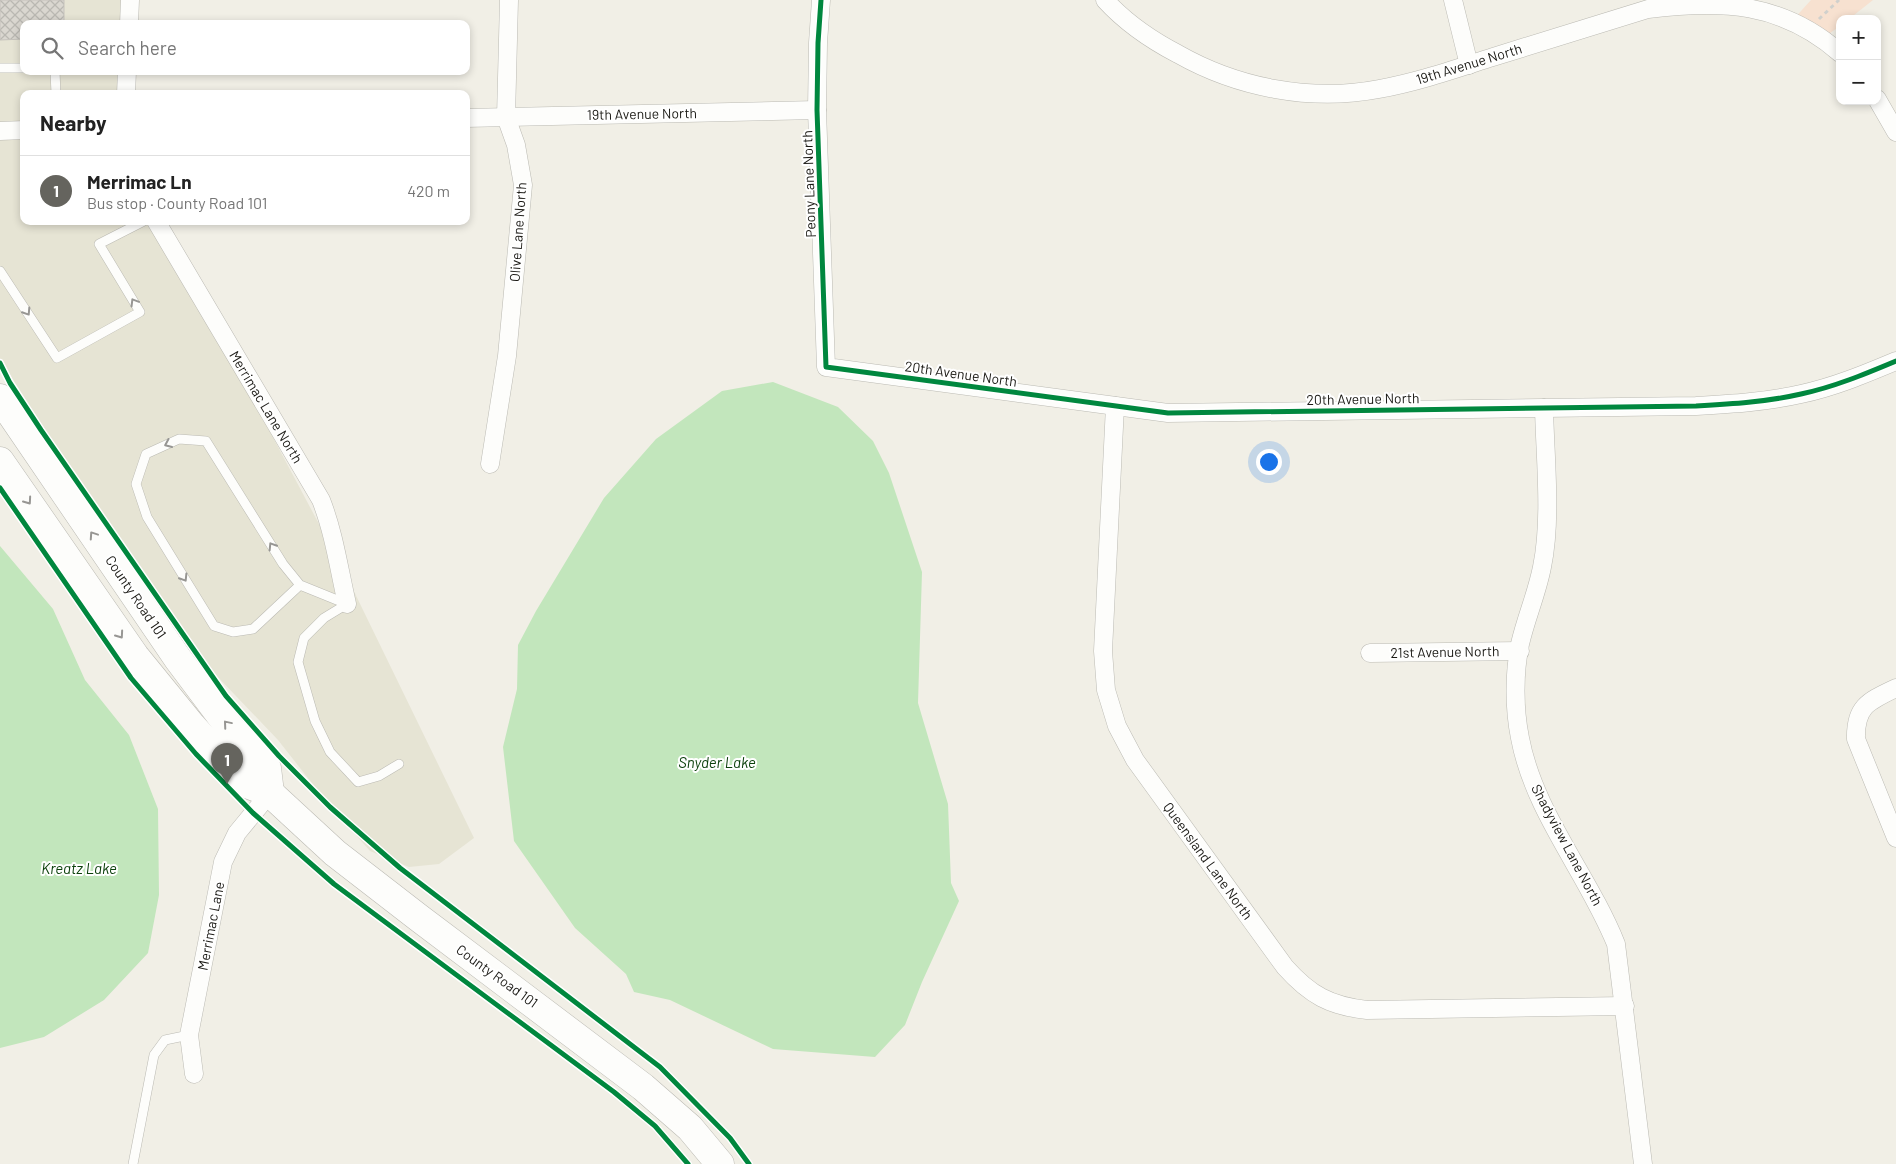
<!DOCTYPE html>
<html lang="en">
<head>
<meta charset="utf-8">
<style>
  :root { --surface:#fff; --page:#f2f2f2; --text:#222; --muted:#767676; --line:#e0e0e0; --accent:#65645e }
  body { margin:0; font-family:Barlow,sans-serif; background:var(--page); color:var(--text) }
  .controls { position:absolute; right:15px; top:15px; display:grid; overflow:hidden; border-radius:10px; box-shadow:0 2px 8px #0003 }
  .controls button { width:45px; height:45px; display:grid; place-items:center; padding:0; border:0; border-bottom:1px solid var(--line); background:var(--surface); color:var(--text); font:25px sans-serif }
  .you { position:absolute; left:1268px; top:461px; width:18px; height:18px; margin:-12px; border:4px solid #fff; border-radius:50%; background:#1a73e8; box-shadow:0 0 0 8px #1a73e833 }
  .badge { display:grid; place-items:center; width:32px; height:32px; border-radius:50%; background:var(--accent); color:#fff; font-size:16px; font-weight:700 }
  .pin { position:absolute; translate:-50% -41px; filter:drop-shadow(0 1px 2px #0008) }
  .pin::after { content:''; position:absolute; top:26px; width:18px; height:15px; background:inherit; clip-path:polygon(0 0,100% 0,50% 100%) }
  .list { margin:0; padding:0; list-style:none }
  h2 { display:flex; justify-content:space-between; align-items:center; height:65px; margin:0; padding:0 20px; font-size:21px }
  h2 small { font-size:16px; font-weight:400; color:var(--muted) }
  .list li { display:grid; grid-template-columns:32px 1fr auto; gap:15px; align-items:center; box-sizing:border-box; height:70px; padding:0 20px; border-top:1px solid var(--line) }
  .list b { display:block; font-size:19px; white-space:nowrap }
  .list p { margin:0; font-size:16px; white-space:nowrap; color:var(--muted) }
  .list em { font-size:16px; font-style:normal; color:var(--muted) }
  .icon { flex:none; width:28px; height:28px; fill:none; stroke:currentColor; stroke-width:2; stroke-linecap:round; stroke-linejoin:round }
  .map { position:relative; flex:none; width:1896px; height:1164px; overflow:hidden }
  .search { position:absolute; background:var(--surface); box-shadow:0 2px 8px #0003; left:20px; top:20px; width:450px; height:55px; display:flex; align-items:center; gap:12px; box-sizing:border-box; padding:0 18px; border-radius:10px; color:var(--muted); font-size:19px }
  .panel { position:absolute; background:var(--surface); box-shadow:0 2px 8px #0003; left:20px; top:90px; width:450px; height:135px; border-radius:10px }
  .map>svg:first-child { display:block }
  .built { fill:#e6e4d4 }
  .park { fill:#f7e1d0 }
  .water { fill:#c2e6bc }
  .building { fill:url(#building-cross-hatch); stroke:#c5c2bc }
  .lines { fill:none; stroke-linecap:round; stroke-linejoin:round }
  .lane-casing { stroke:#bbbab3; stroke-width:10 }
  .street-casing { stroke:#bbbab3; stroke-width:19 }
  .primary-casing { stroke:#bbbab3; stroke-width:29 }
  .path { stroke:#d0d0cc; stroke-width:3; stroke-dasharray:4 4; stroke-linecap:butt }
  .lane { stroke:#fdfdfb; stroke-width:9 }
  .street { stroke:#fdfdfb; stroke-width:18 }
  .primary { stroke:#fdfdfb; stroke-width:28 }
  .cycleway-casing { stroke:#fff; stroke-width:8 }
  .cycleway { stroke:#00873e; stroke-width:5 }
  .oneway { stroke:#979693 }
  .labels { text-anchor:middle; stroke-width:4; stroke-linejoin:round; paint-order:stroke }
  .street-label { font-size:14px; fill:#1a1914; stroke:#fff }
  .water-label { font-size:15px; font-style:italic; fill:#0c410c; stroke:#fff }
</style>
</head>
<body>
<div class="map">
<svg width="1896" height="1164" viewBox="0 0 1896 1164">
  <defs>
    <pattern id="building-cross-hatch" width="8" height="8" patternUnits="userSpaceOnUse" patternTransform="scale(1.25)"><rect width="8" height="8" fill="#dad7d0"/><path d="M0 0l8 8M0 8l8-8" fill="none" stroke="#bab8b2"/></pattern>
  </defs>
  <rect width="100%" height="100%" fill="#f1efe6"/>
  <path class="built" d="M0,0H130L128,24H24V71H127L128,94H24V221H158L345,573L474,838L439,864L409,867L370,851L326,801L278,740L194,652L78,482L0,359Z"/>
  <path class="park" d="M1811,0H1873L1849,19H1840V26L1823,38L1792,21Z"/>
  <g class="water">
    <path d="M773,382L838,407L873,441L889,473L922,572L918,703L948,804L951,883L959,901L922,982L905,1025L875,1057L773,1049L670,1000L634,992L626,974L575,928L514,841L503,747L517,689L518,645L536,611L604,498L656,439L722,391Z"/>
    <path d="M0,546L53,609L85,680L129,735L158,809L159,895L148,953L104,1000L44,1037L0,1048Z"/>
  </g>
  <path class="building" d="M0,0H64V24H24V39L0,40Z"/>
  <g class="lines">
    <defs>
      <g id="lane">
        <path d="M0,68H24"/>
        <path d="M55,71L56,94"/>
        <path d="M0,271L57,358L140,312L99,244L144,221"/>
        <path d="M300,585L253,629L233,632L214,626L147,517L136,484L146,454L179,439L206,441L283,564L300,585L347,604"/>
        <path d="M347,604L324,618L304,638L298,662L315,721L330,752L358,782L379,776L399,764"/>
        <path d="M133,1164L154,1055L165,1040L189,1035"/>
      </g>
      <g id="street">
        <path d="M821,0L818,43L817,110L826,367L1168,413L1696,406C1731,404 1766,402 1801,394C1834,387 1865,374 1896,361"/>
        <path d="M1105,0C1126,23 1151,40 1178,54C1238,88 1311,102 1379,89C1418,82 1455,69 1493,57C1544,41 1596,25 1648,9C1721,0 1782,2 1840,53"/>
        <path d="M1453,0L1469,65"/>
        <path d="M129,24L130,0"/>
        <path d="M126,94L127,71"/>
        <path d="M1877,99L1896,132"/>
        <path d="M466,118L817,110"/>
        <path d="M0,131L24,130"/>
        <path d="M156,221L321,500C334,533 339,569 347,604"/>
        <path d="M1115,406L1103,651L1106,690L1117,726L1135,760L1285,967C1310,995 1330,1006 1367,1010L1625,1006"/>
        <path d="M1544,408C1545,457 1552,519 1542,567C1537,593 1526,618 1520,644C1514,673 1514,708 1520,738C1534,813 1588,874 1616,944L1643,1164"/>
        <path d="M490,464L507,356L523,185L516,145L506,117L509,0"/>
        <path d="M1370,653L1520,651"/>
        <path d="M1896,688C1869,701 1855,706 1856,739L1896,838"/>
        <path d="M194,1074L189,1035L223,862L237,833L270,793"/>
      </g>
      <g id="primary">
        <path d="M0,398L178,659L226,723L267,768L270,793"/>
        <path d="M0,461L135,656L192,726L244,783L270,793L335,853L419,918L643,1087L690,1128L720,1164"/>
      </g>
    </defs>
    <use href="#lane" class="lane-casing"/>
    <use href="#street" class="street-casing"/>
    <use href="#primary" class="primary-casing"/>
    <path class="path" d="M1819,19L1839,0"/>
    <use href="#lane" class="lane"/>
    <use href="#street" class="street"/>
    <use href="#primary" class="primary"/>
    <defs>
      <g id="cycleway">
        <path d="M821,0L818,43L817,110L826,367L1168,413L1696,406C1731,404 1766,402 1801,394C1834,387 1865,374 1896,361"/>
        <path d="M0,363L10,383L41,430L226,696L279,756L330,807L400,868L660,1067L730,1138L749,1164"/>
        <path d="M0,488L131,678L196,754L253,813L334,884L614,1092L655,1126L688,1164"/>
      </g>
    </defs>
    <use href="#cycleway" class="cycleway-casing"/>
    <use href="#cycleway" class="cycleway"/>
  </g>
  <defs><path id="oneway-chevron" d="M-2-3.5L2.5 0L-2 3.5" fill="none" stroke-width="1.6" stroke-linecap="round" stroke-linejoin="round" transform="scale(1.25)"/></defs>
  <g class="oneway">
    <use href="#oneway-chevron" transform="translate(134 302) rotate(-121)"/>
    <use href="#oneway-chevron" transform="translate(27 312) rotate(57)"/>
    <use href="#oneway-chevron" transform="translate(168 444) rotate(156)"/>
    <use href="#oneway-chevron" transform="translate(28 501) rotate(55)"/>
    <use href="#oneway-chevron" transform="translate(93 535) rotate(-124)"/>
    <use href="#oneway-chevron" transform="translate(272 546) rotate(-122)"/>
    <use href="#oneway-chevron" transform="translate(184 578) rotate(58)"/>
    <use href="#oneway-chevron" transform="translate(120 635) rotate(55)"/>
    <use href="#oneway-chevron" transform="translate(227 724) rotate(-130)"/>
  </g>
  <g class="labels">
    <g class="street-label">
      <text transform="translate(1469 64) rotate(-17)" y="5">19th Avenue North</text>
      <text transform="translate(642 114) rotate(-1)" y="5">19th Avenue North</text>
      <text transform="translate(809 184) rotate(-92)" y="5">Peony Lane North</text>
      <text transform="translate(518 232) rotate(-86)" y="5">Olive Lane North</text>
      <text transform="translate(961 374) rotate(8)" y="5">20th Avenue North</text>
      <text transform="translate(1363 399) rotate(-1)" y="5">20th Avenue North</text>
      <text transform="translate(266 407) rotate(59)" y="5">Merrimac Lane North</text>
      <text transform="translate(136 597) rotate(56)" y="5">County Road 101</text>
      <text transform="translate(1445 652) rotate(-1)" y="5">21st Avenue North</text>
      <text transform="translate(1567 845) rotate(62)" y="5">Shadyview Lane North</text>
      <text transform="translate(1208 861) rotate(54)" y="5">Queensland Lane North</text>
      <text transform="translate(211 926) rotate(-79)" y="5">Merrimac Lane</text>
      <text transform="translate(497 976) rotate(36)" y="5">County Road 101</text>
    </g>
    <g class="water-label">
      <text x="717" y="768">Snyder Lake</text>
      <text x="79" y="874">Kreatz Lake</text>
    </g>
  </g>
</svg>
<div class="controls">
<button>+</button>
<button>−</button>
</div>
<div class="you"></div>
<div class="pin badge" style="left:227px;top:784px">1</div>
<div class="search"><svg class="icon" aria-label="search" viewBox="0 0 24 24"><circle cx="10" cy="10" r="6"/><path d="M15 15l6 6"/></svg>Search here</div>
<section class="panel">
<h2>Nearby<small></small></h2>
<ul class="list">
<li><span class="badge">1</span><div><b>Merrimac Ln</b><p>Bus stop · County Road 101</p></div><em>420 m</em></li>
</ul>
</section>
</div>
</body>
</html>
